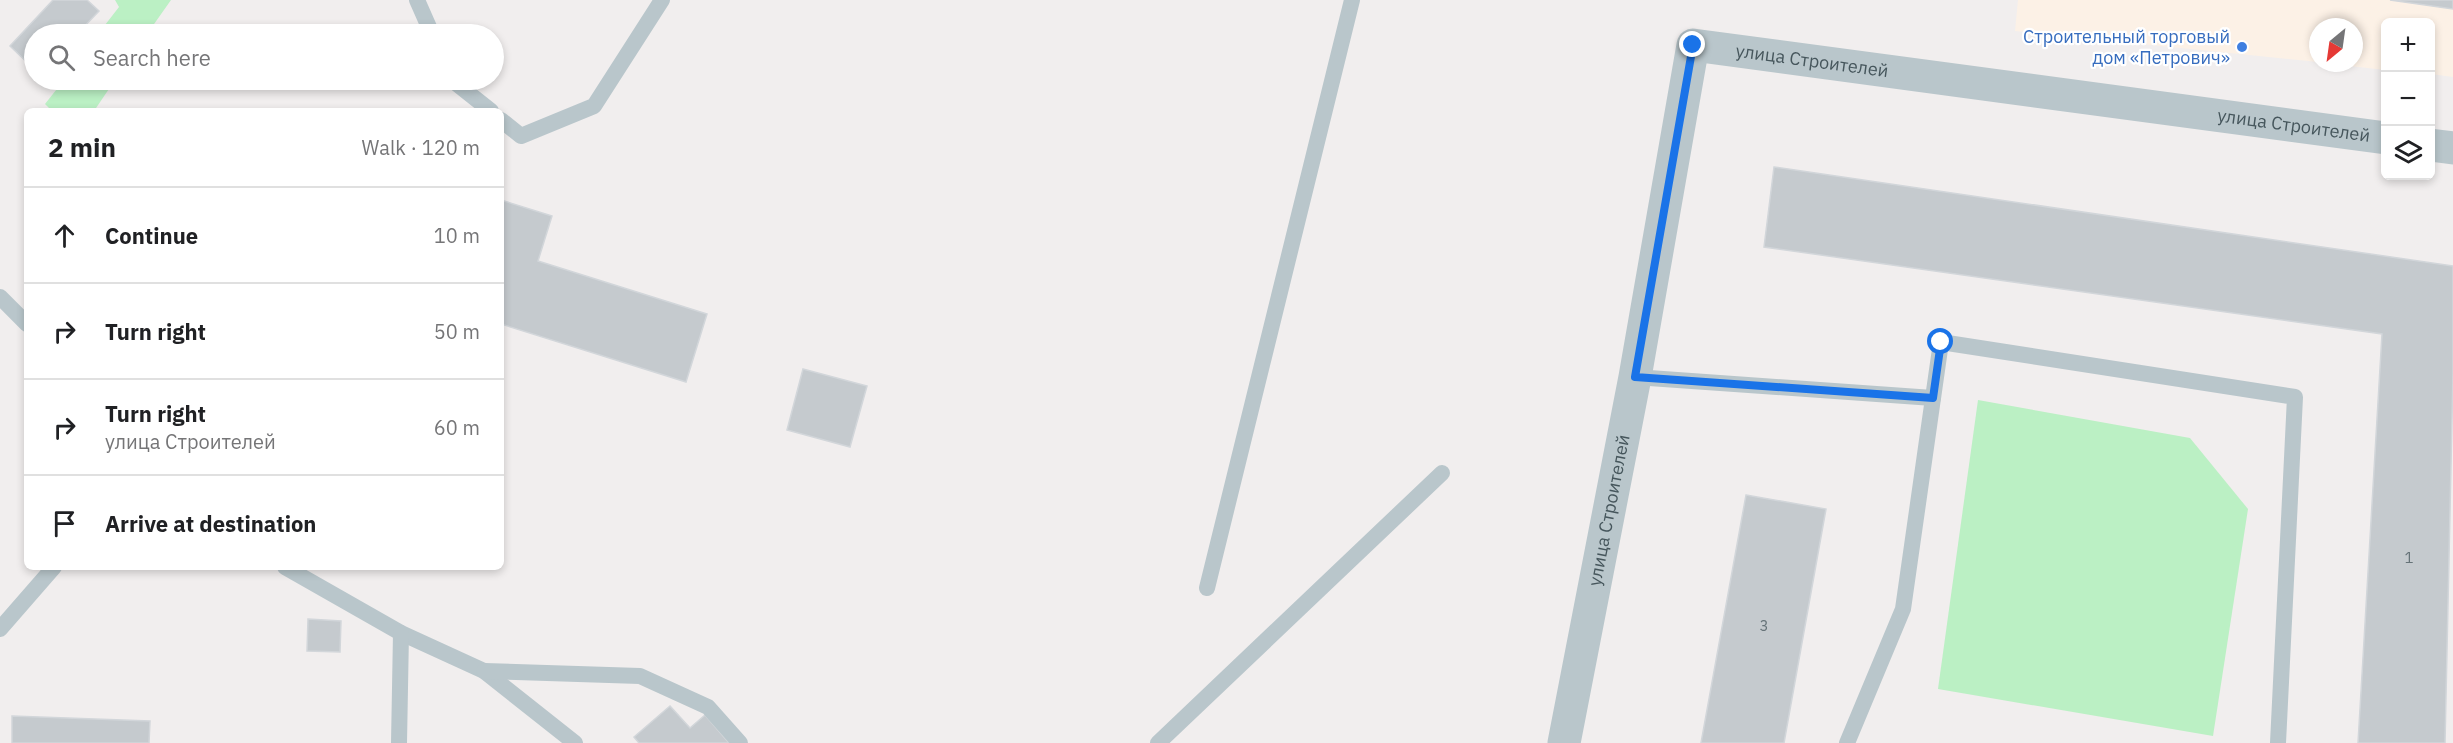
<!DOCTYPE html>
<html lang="en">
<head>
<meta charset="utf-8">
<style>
  :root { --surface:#fff; --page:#f2f2f2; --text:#202124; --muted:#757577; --line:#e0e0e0 }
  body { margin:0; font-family:"IBM Plex Sans",sans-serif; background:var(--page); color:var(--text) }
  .controls { position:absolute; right:18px; top:18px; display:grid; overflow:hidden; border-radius:9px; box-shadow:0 3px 9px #0003 }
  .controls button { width:54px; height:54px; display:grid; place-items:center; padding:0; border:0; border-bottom:2px solid var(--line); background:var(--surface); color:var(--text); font:30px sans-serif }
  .compass { position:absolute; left:2309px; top:18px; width:54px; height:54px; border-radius:50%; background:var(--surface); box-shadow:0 3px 9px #0003; rotate:209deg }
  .stop { position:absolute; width:18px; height:18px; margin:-14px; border:4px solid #1a73e8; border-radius:50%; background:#fff }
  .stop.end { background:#1a73e8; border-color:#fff; box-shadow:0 2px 6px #0008 }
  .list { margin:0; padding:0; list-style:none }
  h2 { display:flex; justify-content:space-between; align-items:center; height:78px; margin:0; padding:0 24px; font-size:26px }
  h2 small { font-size:20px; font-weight:400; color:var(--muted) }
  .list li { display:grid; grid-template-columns:39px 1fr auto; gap:18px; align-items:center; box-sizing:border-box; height:96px; padding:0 24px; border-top:2px solid var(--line) }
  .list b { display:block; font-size:22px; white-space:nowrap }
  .list p { margin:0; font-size:20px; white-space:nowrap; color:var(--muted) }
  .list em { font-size:20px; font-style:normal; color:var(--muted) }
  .icon { flex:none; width:33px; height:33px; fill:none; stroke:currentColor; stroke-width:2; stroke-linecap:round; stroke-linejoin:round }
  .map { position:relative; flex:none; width:2453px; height:743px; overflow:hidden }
  .search { position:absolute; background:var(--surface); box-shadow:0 3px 9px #0003; left:24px; top:24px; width:480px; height:66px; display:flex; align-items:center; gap:15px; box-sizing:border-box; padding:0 21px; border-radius:33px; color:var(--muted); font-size:22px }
  .panel { position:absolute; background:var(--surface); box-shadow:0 3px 9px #0003; left:24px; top:108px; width:480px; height:462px; border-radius:9px }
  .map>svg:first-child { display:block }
  .commercial { fill:#fcf1e6 }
  .green { fill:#bbf0c4 }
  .building { fill:#c5cace; stroke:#d2d6da; stroke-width:1.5 }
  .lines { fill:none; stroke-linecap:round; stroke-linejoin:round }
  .lane { stroke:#b9c6cb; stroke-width:16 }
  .street { stroke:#b9c6cb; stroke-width:33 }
  .route { stroke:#1a73e8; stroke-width:8 }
  .shop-dot { fill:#3f7fe0; stroke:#fff; stroke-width:2 }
  .labels { text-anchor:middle; stroke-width:4.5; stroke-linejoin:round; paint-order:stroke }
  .number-label { font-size:15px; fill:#667378 }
  .shop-label { font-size:18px; fill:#366cbe; stroke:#fff; text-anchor:end }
  .street-label { font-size:18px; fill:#46565c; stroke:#fff }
</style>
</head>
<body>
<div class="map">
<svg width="2453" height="743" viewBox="0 0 2453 743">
  <rect width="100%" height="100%" fill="#f1eeee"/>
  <path class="commercial" d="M2018,0H2453V77L2431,74L2430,22H2386L2385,70L2323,63H2354V27H2318V62L2015,31Z"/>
  <g class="green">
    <path d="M115,0H171L147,34H98L119,7Z"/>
    <path d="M64,80H115L94,111H52L45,104Z"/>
    <path d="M1978,400L2190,438L2248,509L2213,736L1938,689Z"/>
  </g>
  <g class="building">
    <path d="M53,0H87L99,11L77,34H34V69L10,46Z"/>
    <path d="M2390,0H2453V9Z"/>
    <path d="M1774,167L2453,266V373L2445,743H2358L2382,334L1764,247Z"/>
    <path d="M501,200L552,216L538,261L707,314L686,382L501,324Z"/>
    <path d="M803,369L867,386L850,447L787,430Z"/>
    <path d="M1746,495L1826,509L1784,743H1701Z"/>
    <path d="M308,619L341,621L340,652L307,651Z"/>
    <path d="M670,706L690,728L705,715L729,743H639L634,737Z"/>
    <path d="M12,716L150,721L149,743H12Z"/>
  </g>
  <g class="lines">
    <g class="lane">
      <path d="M417,0L432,34"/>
      <path d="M452,80L491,111"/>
      <path d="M501,120L521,136L594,106L662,0"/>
      <path d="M0,297L27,324"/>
      <path d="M1635,377L1933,398"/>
      <path d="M285,567L401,633L484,671L575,743"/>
      <path d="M1207,588L1352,0"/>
      <path d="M0,629L54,567"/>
      <path d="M484,671L640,676L708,707L740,743"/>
      <path d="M399,743L401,633"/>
      <path d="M1158,743L1442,473"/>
      <path d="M1847,743L1903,609L1941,342L2295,397L2278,743"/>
    </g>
    <g class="street">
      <path d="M2430,145L2453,148"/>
      <path id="s1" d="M1564,743L1635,377L1693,45L2386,138"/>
    </g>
  </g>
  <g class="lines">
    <path class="route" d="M1693,45L1635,377L1933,398L1941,342"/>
  </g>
  <circle class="shop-dot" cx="2242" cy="47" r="6"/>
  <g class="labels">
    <g class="number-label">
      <text x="2409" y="563">1</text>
      <text x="1764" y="631">3</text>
    </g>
    <g class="shop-label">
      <text x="2230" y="43">Строительный торговый<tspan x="2230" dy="21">дом «Петрович»</tspan></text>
    </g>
    <g class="street-label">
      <text dy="6" stroke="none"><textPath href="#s1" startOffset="830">улица Строителей</textPath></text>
      <text dy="6" stroke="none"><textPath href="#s1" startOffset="1316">улица Строителей</textPath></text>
      <text dy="6" stroke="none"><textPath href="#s1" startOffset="237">улица Строителей</textPath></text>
    </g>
  </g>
</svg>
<div class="controls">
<button>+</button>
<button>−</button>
<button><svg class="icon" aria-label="layers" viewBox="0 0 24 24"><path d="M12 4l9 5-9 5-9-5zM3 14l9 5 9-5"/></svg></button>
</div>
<svg class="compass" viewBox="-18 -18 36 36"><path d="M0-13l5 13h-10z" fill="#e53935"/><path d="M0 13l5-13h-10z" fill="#757577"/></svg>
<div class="stop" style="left:1941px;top:342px"></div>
<div class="stop end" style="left:1693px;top:45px"></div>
<div class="search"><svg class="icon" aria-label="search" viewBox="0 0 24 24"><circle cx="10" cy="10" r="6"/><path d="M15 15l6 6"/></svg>Search here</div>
<section class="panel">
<h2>2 min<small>Walk · 120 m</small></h2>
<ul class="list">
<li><svg class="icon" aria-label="ahead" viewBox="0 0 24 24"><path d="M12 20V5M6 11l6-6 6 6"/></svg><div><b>Continue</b></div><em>10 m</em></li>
<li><svg class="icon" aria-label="right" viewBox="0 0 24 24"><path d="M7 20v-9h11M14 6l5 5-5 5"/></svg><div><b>Turn right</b></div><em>50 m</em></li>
<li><svg class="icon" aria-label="right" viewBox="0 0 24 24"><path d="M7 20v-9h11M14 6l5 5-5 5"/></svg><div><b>Turn right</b><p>улица Строителей</p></div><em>60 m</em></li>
<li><svg class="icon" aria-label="arrive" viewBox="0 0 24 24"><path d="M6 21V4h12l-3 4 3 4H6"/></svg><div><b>Arrive at destination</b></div></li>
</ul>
</section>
</div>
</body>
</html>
